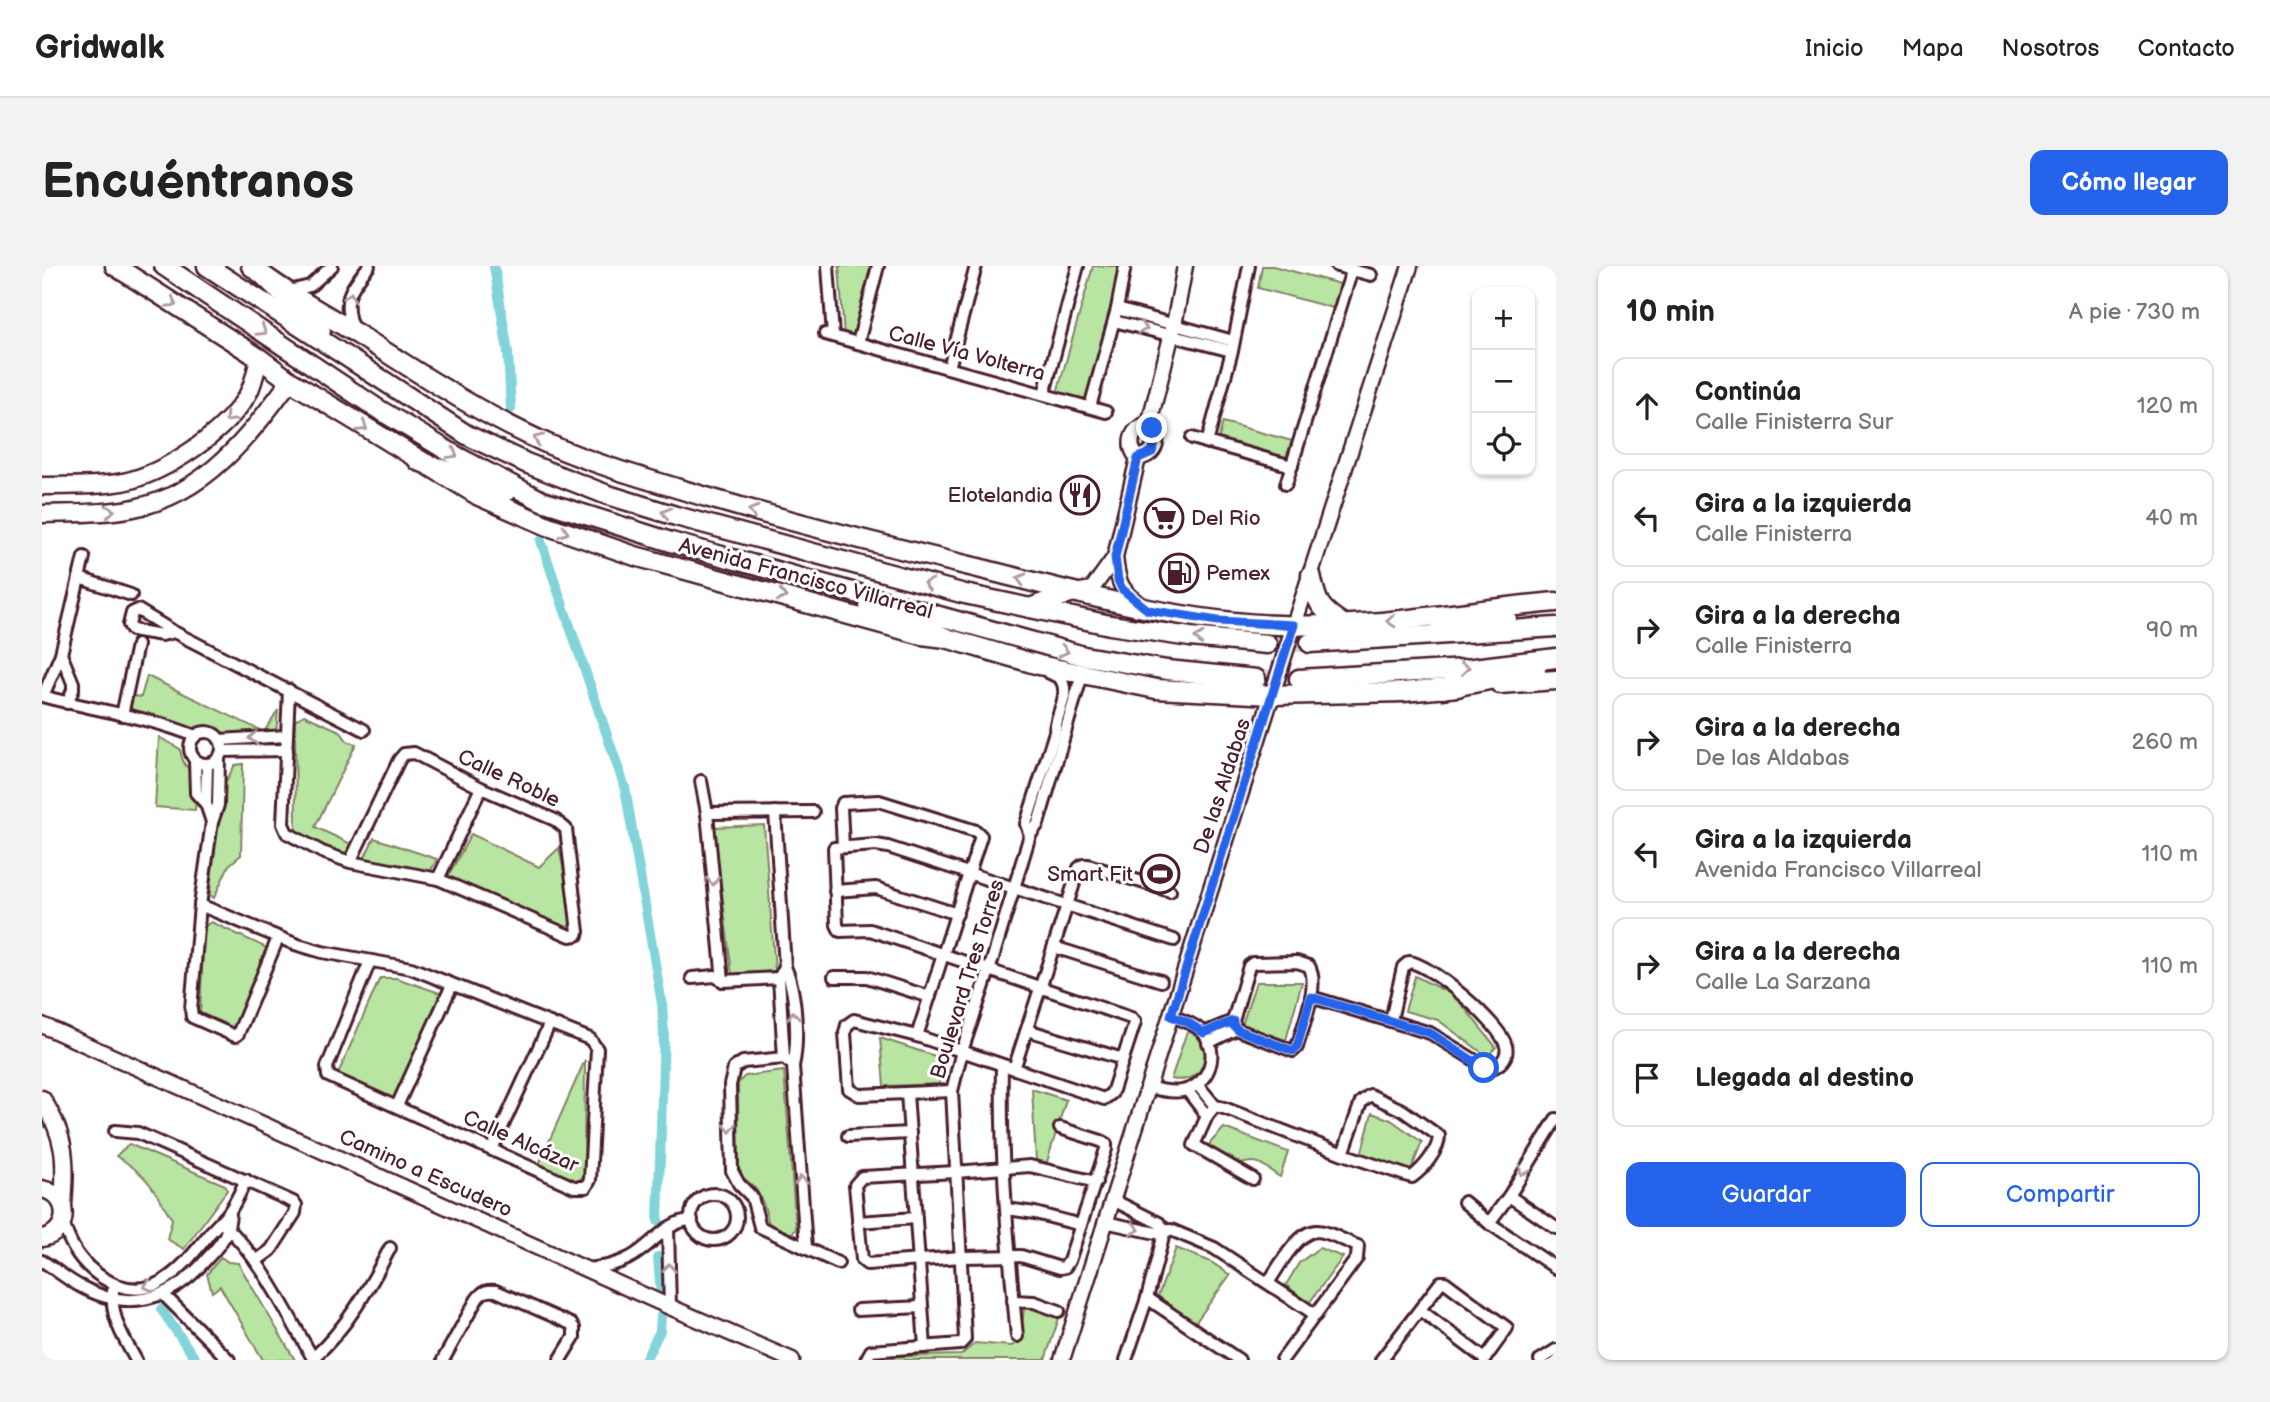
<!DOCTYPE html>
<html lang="es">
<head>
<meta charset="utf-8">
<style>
  :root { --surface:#fff; --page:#f2f2f2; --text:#222; --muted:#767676; --line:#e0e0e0; --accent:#2563eb }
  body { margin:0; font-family:"Balsamiq Sans",sans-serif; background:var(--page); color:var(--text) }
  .controls { position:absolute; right:21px; top:21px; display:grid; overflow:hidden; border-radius:14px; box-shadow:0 2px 5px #0004 }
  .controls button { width:63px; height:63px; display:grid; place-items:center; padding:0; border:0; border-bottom:2px solid var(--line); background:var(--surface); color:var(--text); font:35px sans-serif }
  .stop { position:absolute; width:21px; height:21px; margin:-16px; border:5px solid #2563eb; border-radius:50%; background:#fff }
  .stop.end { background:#2563eb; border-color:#fff; box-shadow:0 2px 7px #0008 }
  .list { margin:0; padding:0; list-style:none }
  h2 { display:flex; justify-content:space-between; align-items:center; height:91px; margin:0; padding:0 28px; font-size:30px }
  h2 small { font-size:23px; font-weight:400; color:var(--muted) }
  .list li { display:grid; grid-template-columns:46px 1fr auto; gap:21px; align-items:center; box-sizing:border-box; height:98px; margin:0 14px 14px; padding:0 14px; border:2px solid var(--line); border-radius:14px }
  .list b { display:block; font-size:26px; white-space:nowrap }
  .list p { margin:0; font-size:23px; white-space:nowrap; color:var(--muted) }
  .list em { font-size:23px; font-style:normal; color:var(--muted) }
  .actions { display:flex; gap:14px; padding:21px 28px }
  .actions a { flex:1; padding:16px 0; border:2px solid var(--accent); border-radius:14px; text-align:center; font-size:24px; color:var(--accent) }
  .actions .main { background:var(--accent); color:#fff }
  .icon { flex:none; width:38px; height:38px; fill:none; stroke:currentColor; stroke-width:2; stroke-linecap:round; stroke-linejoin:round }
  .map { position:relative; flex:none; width:1514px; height:1094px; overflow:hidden; border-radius:14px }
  header { display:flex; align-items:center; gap:42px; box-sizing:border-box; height:98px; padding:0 35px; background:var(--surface); border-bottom:2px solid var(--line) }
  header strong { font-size:33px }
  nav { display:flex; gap:38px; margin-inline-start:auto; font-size:24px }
  .intro { display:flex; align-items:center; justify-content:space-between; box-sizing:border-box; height:168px; padding:0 42px }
  h1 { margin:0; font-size:49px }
  .button { padding:18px 32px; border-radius:14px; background:var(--accent); color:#fff; font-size:24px; font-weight:700 }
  main { display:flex; gap:42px; padding:0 42px }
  aside { flex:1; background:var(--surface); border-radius:14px; box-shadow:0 2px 5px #0004 }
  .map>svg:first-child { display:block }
  .green { fill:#b9e5a2; stroke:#828266; stroke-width:2 }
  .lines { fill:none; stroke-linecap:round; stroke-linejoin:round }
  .canal { stroke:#82d4d9; stroke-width:10 }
  .trunk-tunnel { stroke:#dbd2d5; stroke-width:18; stroke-dasharray:18 9; stroke-linecap:butt }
  .minor-casing { stroke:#4a1f2b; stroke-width:16 }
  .tertiary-casing { stroke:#4a1f2b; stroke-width:19 }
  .secondary-casing { stroke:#4a1f2b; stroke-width:21 }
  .primary-casing { stroke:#4a1f2b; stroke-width:23 }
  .trunk-casing { stroke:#4a1f2b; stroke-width:23 }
  .minor { stroke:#fff; stroke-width:10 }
  .tertiary { stroke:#fff; stroke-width:14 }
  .secondary { stroke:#fff; stroke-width:16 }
  .primary { stroke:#fff; stroke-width:18 }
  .trunk { stroke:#fff; stroke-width:18 }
  .oneway { stroke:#ae9aa0 }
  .route { stroke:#2563eb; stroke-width:9 }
  .labels { text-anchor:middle; stroke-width:6; stroke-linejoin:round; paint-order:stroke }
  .street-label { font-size:21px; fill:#4a1f2b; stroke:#fff }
  .poi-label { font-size:21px; fill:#4a1f2b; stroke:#fff; text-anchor:end }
</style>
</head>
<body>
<header>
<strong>Gridwalk</strong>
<nav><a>Inicio</a><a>Mapa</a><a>Nosotros</a><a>Contacto</a></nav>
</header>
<div class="intro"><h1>Encuéntranos</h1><a class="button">Cómo llegar</a></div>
<main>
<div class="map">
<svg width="1514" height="1094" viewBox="0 0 1514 1094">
  <rect width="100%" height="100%" fill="#fff"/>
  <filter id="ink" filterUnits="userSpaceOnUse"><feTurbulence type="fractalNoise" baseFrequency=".0143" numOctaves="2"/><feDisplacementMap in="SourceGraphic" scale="14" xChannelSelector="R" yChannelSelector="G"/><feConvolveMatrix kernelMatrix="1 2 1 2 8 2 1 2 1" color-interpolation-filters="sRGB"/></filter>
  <g filter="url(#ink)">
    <g class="green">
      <path d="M797,0H830L811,73L802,70Z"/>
      <path d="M1051,0H1077L1068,55L1045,137L1015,127Z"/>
      <path d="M1220,0H1231L1298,18L1291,42L1216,22Z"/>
      <path d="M1181,156L1250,175L1242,196L1175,179Z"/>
      <path d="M105,410L222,466L236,444L234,469L180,471L165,464L150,465L134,456L110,448L92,447C88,441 88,437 92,430L99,431Z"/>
      <path d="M262,449L298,465L306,476L314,478L273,561L309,578L303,590L254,566L253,454Z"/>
      <path d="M117,471L138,483C141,501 145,500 156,513L153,544L113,541Z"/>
      <path d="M201,498L199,589L187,599L172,632L168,629L175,522L183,517L193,499Z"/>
      <path d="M722,559L733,705L690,708L672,561Z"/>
      <path d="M429,568L497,601L517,582L533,655L523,662L410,614L406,611Z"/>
      <path d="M332,572L395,593L387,608L320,597Z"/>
      <path d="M169,656L225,682L193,764L158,748L162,661Z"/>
      <path d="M1373,710L1413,730L1454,781L1446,791L1396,754L1363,745Z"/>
      <path d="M338,712H354L404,729L355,836L295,810Z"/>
      <path d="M1214,716H1260L1244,774L1200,759Z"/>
      <path d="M1148,765C1178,780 1163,820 1129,813L1144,768Z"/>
      <path d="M838,772L905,794L897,818L842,820Z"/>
      <path d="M543,794L542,909L535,917L497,898Z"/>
      <path d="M742,805L754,963L748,970L727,959C723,939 717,919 697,910L696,817L703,810Z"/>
      <path d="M990,823L1024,834L1005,896L994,895Z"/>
      <path d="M1330,847L1349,854L1380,876L1369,904L1319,889Z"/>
      <path d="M1182,862L1246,886L1238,911C1221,901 1220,892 1199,898L1168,881V877Z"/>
      <path d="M87,878L183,919L185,924L142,983L125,973L130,953C111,922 106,909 74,890Z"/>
      <path d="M1134,982L1169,996L1188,1009L1153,1057L1116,1030Z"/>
      <path d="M1277,982L1301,991L1267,1037L1244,1019L1257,997Z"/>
      <path d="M179,991L186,996L196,997L253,1094H221L178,1020L170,1026L165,1008Z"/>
      <path d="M982,1042H991L1017,1052L1003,1094H832V1091L919,1089L933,1077L969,1080L978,1076Z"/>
    </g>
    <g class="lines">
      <g class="canal">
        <path d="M452,0L466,86L469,143"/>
        <path d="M499,275L583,522L620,738L622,767L616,955"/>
        <path d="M0,854L1,857"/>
        <path d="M616,991L619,1029"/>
        <path d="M119,1043L154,1094"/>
        <path d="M603,1094L618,1065L619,1050"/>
      </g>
      <g class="trunk-tunnel">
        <path d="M1225,378L1268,377"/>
        <path d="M1214,413H1257"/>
      </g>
      <defs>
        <g id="minor">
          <path d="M786,0L791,70"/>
          <path d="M1295,0L1329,9"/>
          <path d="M247,25L268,20L290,0"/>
          <path d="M1075,43L1191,75"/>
          <path d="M1072,55L1190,85"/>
          <path d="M311,64C299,35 308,22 327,0"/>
          <path d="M783,68L1064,146"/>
          <path d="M816,77L836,0"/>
          <path d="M907,102L934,0"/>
          <path d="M1002,128L1036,0"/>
          <path d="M1048,141L1075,43L1083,0"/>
          <path d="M1150,172L1250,200"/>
          <path d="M1165,177L1190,85L1207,0"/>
          <path d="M1244,218L1310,4"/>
          <path d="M37,312L89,329"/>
          <path d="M132,366L120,369L90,364L87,359L90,347L96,344L132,366L322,464"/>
          <path d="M247,424L241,558L245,567L280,586L308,596L396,613L528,670L535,669L536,666L524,563L513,554L439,522L372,487L362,488L357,494L308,596"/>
          <path d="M0,430C51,444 104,450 153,470"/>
          <path d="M1,430L19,388"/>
          <path d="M25,437L31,424V417L19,388L42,291"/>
          <path d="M80,449L95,379"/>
          <circle cx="164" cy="482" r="16"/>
          <path d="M178,474L244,470"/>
          <path d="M180,485L245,484"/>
          <path d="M177,493L176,539L170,556L158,639L149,743L150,751L193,770L196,768L236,672"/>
          <path d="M153,494L154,527L164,538"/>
          <path d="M165,498L164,538L170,556"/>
          <path d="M659,515L665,547L681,715"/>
          <path d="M733,546L743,701C754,724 757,774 751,800L764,982"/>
          <path d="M665,547L771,546"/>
          <path d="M988,569L984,558L1013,466C1013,447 1030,429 1018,412L1006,406"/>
          <path d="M801,580L799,542L801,537L837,535L934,565L939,570L875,770"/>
          <path d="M396,613L439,522"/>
          <path d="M793,625L834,622L915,648"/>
          <path d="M158,639L253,678L280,686L369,702L548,773L555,783L548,914L544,921H532L286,810L285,801L328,695"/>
          <path d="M1012,681L1119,715"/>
          <path d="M1255,696L1267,700C1278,719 1261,760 1255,781L1251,785L1194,763L1191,755L1207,700L1211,697Z"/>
          <path d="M743,701L737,712L742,792L747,796"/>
          <path d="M792,711H825L888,731"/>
          <path d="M650,712L673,710L681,715L737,712"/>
          <path d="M1269,731L1388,767L1447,803C1457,800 1467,792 1464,780C1459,758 1389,698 1367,696L1361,701L1349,754"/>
          <path d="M985,764L1081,793"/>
          <path d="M1162,767L1191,755"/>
          <path d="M1166,777L1194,763"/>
          <path d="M742,792L701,796L692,802L688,819L690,905L697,918L710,931L718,961L796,997"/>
          <path d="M960,799C958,889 966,980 975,1070"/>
          <path d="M972,803L1037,602L1041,599H1046L1128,625"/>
          <path d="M1155,818L1173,840L1182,842L1301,888L1366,910L1370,911C1381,903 1397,884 1397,870L1360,844L1328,829L1319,836L1301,888"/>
          <path d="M1107,821C1117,824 1129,827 1140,825C1165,820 1178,791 1163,769C1156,759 1140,754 1129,750"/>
          <path d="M1145,824L1165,850"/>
          <path d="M910,825L817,829L807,823L803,767L805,759L812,754L875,770L1062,833L1070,827L1093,756L1089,752L828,664L798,665L795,659L792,582L834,579L846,581L1132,674"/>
          <path d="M865,827L883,1081"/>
          <path d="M355,840L410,719"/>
          <path d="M1173,840L1165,850L1152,879L1211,913"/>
          <path d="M1018,862L1059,875L1064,878V883L1027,995L1023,1001L1018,1002L979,990L919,991L825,998L820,994L813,919L820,911L914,906L988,900L1054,916"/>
          <path d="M73,865L96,867L251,936L254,939L253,947L229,984L214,995"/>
          <path d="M806,870L868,867"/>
          <path d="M450,883L508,757"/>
          <circle cx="672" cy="951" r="23"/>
          <path d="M1467,930L1514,962"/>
          <path d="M1071,934L1117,957L1123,964"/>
          <path d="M1422,936L1447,957L1514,1002"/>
          <path d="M965,943L993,947L1039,959"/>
          <path d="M21,956C28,980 39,998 61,1012C107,1041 137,1006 164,972C171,962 183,953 189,943C195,934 199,924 204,914"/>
          <path d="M816,956L874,952"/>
          <path d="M1063,956L1114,967L1129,964L1172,982L1274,1049"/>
          <path d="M1447,957L1467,930L1514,853"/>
          <path d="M182,959C219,991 247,1052 272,1094"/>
          <path d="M626,962L628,1041"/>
          <path d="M0,995C12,1002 23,1012 36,1019C83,1046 127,1036 162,996C178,978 187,971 188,946"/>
          <path d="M545,1003C561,1001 575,999 589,991C610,980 625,954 650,954"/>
          <path d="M1226,1017C1236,1002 1255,966 1274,965C1287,965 1304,976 1316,980L1315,992L1240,1094"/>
          <path d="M71,1025C68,1051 82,1073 94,1094"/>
          <path d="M121,1028L187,1094"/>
          <path d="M1105,1032L1197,1094"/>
          <path d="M971,1035L992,1036L1017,1045"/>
          <path d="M816,1044L880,1041"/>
          <path d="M1378,1044L1443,1093"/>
          <path d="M271,1092C304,1063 328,1021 348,982"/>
          <path d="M401,1094L435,1033C441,1025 445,1024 454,1025L529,1058L532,1062V1071L518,1094"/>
          <path d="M824,1094L829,1085L918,1078L923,1073L910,825L920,785L947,705L988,569L996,558L1040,409"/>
          <path d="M1084,1094L1105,1032L1123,964"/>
          <path d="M1339,1094L1399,1016H1403L1465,1062L1442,1094"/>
          <path d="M1498,1094L1514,1084"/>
        </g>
        <g id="tertiary">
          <path d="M1107,158L1132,59L1143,0"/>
          <path d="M1096,192C1115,188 1119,172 1107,158"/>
          <path d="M1073,291C1076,319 1079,325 1102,341"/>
          <path d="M1033,326L1050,323L1073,291L1096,192C1084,180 1089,161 1107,158"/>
          <path d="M0,759L628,1041L750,1094"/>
          <path d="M1020,1094L1252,359L1368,0"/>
        </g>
        <g id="secondary">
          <path d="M0,220C26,219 55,221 81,216C124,207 183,167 206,128C212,117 214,105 217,92"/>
          <path d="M0,248C31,247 62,248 92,242C164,228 207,170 248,115"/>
          <path d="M0,833C25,873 24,895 21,940"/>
          <path d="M0,923C29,929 29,967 0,972"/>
        </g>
        <g id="primary">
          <path d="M73,0L217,92L248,115L437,230L506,260L593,290L880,369L904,372L997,399L1114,423L1231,429L1361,426L1416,421"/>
          <path d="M209,0C243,27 283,48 320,71C380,109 440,149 506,178C559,201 615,216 671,233C757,258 844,280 932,301C1033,326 1133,356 1238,359C1331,363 1422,344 1514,336"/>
          <path d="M1269,309C1275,337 1276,342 1301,358"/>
          <path d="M1458,418L1514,414"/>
        </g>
        <g id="trunk">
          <path d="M122,0L336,143L416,191L500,235L629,276L1042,390L1125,404L1214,413"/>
          <path d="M165,0L425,169L484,197L563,228L634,250L923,328L1068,359L1148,371L1225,378"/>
          <path d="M222,10L279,65"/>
          <path d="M376,195L465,225"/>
          <path d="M827,341L879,359L904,372"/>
          <path d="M988,342L1031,326"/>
          <path d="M1394,352L1465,354"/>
          <path d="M1268,377L1514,361"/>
          <path d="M1257,413L1423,403L1514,392"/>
          <path d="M1401,423L1494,405"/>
        </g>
      </defs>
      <use href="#minor" class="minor-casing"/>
      <use href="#tertiary" class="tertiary-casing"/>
      <use href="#secondary" class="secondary-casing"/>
      <use href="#primary" class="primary-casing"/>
      <use href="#trunk" class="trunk-casing"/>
      <use href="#minor" class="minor"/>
      <use href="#tertiary" class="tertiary"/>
      <use href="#secondary" class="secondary"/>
      <use href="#primary" class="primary"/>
      <use href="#trunk" class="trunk"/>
    </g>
    <defs><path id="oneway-chevron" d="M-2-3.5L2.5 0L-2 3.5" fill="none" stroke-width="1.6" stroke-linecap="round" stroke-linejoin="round" transform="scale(1.75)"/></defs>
    <g class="oneway">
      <use href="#oneway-chevron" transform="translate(308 31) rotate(-76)"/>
      <use href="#oneway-chevron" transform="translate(130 37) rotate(33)"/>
      <use href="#oneway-chevron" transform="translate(1101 62) rotate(15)"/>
      <use href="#oneway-chevron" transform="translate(220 65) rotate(33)"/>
      <use href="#oneway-chevron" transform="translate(187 152) rotate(134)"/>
      <use href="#oneway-chevron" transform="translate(321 161) rotate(32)"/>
      <use href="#oneway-chevron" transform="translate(496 173) rotate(-155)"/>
      <use href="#oneway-chevron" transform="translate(411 188) rotate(30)"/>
      <use href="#oneway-chevron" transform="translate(68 245) rotate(-6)"/>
      <use href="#oneway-chevron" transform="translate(711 245) rotate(-163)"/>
      <use href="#oneway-chevron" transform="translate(624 247) rotate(-163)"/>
      <use href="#oneway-chevron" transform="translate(522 266) rotate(19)"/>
      <use href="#oneway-chevron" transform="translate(979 313) rotate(-166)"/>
      <use href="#oneway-chevron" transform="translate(886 318) rotate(-165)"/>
      <use href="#oneway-chevron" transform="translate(740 330) rotate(15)"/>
      <use href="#oneway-chevron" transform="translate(1349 355) rotate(176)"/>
      <use href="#oneway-chevron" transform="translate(1157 372) rotate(-173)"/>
      <use href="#oneway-chevron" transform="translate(1022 385) rotate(14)"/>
      <use href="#oneway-chevron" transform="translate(1423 402) rotate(-5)"/>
      <use href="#oneway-chevron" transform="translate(211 472) rotate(177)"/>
      <use href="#oneway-chevron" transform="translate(671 615) rotate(85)"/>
      <use href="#oneway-chevron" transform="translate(751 750) rotate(-94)"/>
      <use href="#oneway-chevron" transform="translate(688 862) rotate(89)"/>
      <use href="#oneway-chevron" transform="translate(1481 905) rotate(120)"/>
      <use href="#oneway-chevron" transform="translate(759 914) rotate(-94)"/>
      <use href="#oneway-chevron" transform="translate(1093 963) rotate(12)"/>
      <use href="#oneway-chevron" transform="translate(627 1002) rotate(-91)"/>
      <use href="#oneway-chevron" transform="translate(106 1020) rotate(165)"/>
    </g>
  </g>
  <g class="lines" filter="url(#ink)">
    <path class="route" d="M1110,162L1115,171L1110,186L1096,192L1073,291L1076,314L1080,323L1106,344L1176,355L1252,359L1129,750L1145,756L1162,767L1191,755V759L1196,764L1251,785L1255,781L1269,731L1388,767L1442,802"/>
  </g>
  <defs>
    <symbol id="restaurant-ring" viewBox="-11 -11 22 22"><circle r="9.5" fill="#fff" stroke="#4a1f2b" stroke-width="1.5"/><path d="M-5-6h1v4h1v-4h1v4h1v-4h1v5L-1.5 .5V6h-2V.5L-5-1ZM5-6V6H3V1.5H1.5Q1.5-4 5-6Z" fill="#4a1f2b"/></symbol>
    <symbol id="supermarket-ring" viewBox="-11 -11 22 22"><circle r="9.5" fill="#fff" stroke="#4a1f2b" stroke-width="1.5"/><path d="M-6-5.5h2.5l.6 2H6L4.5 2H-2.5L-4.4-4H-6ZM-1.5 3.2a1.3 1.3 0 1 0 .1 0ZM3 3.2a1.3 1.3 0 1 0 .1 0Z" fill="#4a1f2b"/></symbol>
    <symbol id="fuel-ring" viewBox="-11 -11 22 22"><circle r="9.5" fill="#fff" stroke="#4a1f2b" stroke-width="1.5"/><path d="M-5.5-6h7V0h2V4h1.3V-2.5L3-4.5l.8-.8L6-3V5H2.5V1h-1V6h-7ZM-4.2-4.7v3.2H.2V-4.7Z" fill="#4a1f2b"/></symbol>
    <symbol id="stadium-ring" viewBox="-11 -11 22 22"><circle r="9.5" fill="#fff" stroke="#4a1f2b" stroke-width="1.5"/><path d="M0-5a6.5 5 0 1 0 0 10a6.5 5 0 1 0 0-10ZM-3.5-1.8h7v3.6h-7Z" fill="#4a1f2b"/></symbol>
  </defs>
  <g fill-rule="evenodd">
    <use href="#restaurant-ring" x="1016" y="207" width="44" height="44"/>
    <use href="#supermarket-ring" x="1100" y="230" width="44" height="44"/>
    <use href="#fuel-ring" x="1115" y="285" width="44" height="44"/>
    <use href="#stadium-ring" x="1096" y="586" width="44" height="44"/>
  </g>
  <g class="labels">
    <g class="street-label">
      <text transform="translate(925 87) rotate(15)" y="7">Calle Vía Volterra</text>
      <text transform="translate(764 312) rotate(15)" y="7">Avenida Francisco Villarreal</text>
      <text transform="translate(467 512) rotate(25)" y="7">Calle Roble</text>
      <text transform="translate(1180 520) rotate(-72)" y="7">De las Aldabas</text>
      <text transform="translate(925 713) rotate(-73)" y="7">Boulevard Tres Torres</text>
      <text transform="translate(479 875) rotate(24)" y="7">Calle Alcázar</text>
      <text transform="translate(384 907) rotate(24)" y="7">Camino a Escudero</text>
    </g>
    <g class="poi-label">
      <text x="1011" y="236">Elotelandia</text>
      <text x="1149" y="259" text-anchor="start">Del Rio</text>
      <text x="1164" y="314" text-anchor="start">Pemex</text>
      <text x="1091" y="615">Smart Fit</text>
    </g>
  </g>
</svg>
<div class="controls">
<button>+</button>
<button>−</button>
<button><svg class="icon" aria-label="locate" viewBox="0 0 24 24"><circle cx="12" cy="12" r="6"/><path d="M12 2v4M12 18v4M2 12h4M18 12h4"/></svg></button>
</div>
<div class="stop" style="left:1442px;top:802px"></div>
<div class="stop end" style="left:1110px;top:162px"></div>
</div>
<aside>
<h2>10 min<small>A pie · 730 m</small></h2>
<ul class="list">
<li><svg class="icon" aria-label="ahead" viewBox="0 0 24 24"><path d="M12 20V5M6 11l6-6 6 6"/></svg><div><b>Continúa</b><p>Calle Finisterra Sur</p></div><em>120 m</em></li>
<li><svg class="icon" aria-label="left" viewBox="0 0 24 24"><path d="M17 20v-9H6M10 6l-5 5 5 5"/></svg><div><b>Gira a la izquierda</b><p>Calle Finisterra</p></div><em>40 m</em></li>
<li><svg class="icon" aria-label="right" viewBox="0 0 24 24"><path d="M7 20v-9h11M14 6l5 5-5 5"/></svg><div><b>Gira a la derecha</b><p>Calle Finisterra</p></div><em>90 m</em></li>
<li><svg class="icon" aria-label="right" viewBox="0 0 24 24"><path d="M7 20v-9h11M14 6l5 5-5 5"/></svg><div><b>Gira a la derecha</b><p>De las Aldabas</p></div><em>260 m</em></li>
<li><svg class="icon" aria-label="left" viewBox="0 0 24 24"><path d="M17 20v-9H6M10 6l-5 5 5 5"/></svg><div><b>Gira a la izquierda</b><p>Avenida Francisco Villarreal</p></div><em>110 m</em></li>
<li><svg class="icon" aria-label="right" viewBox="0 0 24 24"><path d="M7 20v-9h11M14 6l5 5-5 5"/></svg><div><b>Gira a la derecha</b><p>Calle La Sarzana</p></div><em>110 m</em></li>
<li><svg class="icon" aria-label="arrive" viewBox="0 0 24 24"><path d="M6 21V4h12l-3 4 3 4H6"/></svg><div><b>Llegada al destino</b></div></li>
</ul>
<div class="actions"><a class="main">Guardar</a><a>Compartir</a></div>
</aside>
</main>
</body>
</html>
